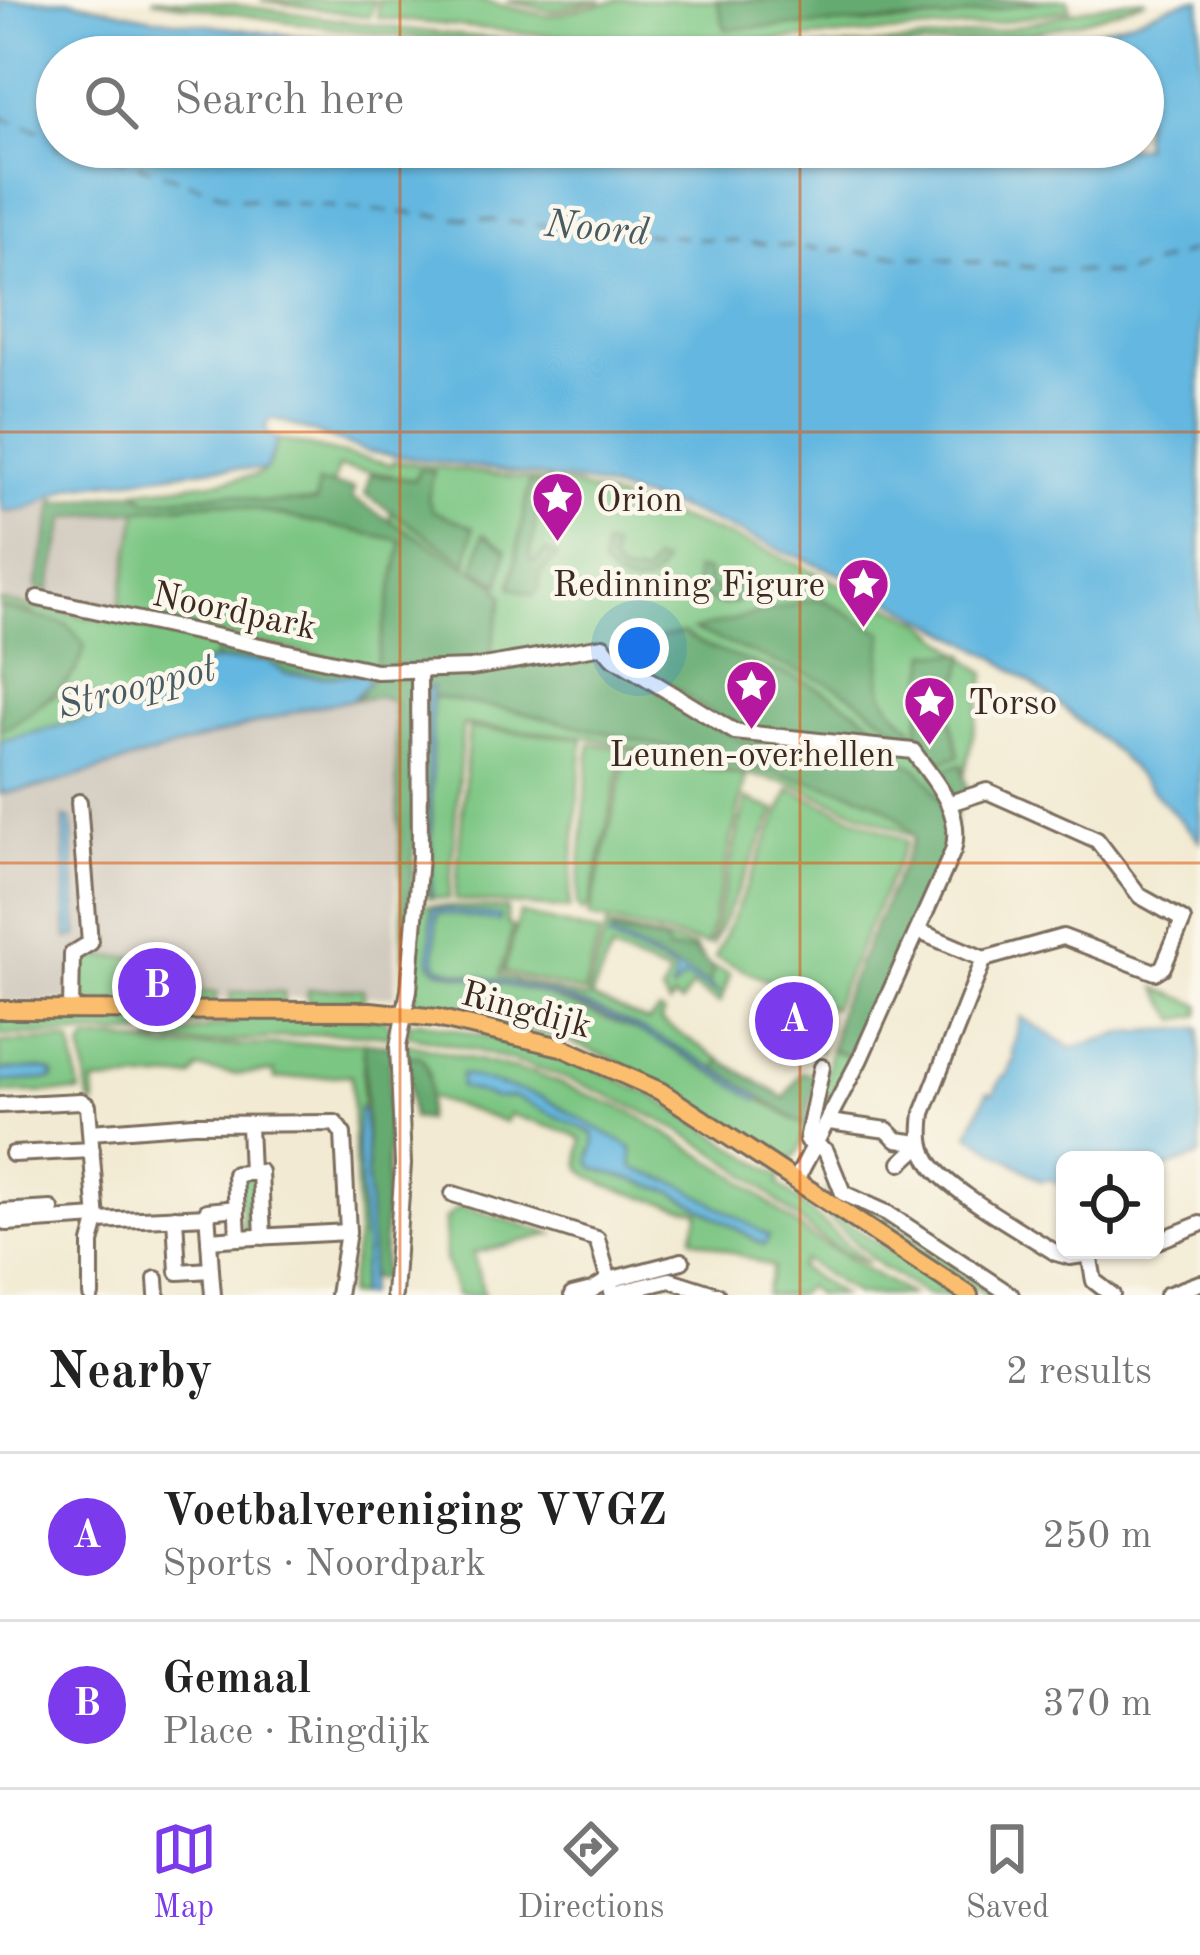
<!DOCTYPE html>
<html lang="en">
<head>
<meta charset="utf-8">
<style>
  :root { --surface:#fff; --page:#f2f2f2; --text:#222; --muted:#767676; --line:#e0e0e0; --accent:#7c3aed }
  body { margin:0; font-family:"Old Standard TT",serif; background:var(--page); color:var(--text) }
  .controls { position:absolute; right:36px; bottom:36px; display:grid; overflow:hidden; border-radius:18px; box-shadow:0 3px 9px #0004 }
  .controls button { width:108px; height:108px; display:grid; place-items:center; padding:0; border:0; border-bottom:3px solid var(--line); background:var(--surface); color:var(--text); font:60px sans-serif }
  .you { position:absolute; left:639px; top:648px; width:42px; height:42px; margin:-30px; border:9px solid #fff; border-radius:50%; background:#1a73e8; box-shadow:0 0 0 18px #1a73e833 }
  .badge { display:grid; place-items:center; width:78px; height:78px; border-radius:50%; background:var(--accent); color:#fff; font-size:39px; font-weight:700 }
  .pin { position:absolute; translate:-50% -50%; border:6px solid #fff; box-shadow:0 3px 12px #0006 }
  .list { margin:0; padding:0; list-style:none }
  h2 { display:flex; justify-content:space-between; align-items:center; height:156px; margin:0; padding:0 48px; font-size:51px }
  h2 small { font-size:39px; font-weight:400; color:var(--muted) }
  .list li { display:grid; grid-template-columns:78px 1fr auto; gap:36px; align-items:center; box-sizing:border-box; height:168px; padding:0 48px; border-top:3px solid var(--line) }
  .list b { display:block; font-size:45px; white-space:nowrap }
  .list p { margin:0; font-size:39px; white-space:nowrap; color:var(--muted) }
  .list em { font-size:39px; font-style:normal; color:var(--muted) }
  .icon { flex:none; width:66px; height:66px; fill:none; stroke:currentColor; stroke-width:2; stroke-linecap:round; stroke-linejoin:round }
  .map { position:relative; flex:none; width:1200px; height:1295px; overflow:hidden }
  .search { position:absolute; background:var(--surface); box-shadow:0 3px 9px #0004; left:36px; right:36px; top:36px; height:132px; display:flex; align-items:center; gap:30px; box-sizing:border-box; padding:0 42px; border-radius:66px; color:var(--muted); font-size:45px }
  .sheet { height:492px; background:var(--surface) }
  nav { display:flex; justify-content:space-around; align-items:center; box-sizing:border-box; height:168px; border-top:3px solid var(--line); background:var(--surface); font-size:33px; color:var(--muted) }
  nav a { display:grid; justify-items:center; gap:6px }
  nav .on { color:var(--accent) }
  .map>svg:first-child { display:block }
  .industrial { fill:#cbc3b8 }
  .green { fill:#7cc683; stroke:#5c7850; stroke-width:3; fill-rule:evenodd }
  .forest { fill:#65ab71; stroke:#506a48; stroke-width:3 }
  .water { fill:#64b7e0; stroke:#50707f; stroke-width:3 }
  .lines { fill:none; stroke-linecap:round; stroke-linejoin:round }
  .ferry { stroke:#495b62; stroke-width:3; stroke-dasharray:15 12; stroke-linecap:butt }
  .minor-casing { stroke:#7b6d5d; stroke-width:20 }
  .major-casing { stroke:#7b6d5d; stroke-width:22 }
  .minor { stroke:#fff; stroke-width:14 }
  .major { stroke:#fbbe6e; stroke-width:16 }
  .grid { fill:none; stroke:#df570d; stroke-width:3; stroke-opacity:0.55 }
  .labels { text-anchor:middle; stroke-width:9; stroke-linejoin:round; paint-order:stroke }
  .poi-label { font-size:36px; fill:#3b2a1e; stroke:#fbf7ec; text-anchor:start }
  .street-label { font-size:36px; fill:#3b2a1e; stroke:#fbf7ec }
  .water-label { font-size:39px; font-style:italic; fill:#495b62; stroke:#fbf7ec }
</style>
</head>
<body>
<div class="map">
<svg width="1200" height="1295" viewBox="0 0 1200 1295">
  <rect width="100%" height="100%" fill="#fbf7ec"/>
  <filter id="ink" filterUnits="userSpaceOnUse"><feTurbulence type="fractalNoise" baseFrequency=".00833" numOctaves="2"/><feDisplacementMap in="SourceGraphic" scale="24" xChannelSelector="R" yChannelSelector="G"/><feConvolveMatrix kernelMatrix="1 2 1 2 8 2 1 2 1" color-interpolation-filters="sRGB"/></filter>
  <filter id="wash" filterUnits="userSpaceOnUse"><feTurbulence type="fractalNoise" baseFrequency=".004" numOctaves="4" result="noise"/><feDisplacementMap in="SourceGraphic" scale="48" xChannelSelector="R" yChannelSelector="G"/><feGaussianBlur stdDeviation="2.7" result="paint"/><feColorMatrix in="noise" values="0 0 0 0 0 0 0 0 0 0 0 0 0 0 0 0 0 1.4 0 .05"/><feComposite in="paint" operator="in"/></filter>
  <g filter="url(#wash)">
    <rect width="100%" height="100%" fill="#f2ead2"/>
    <g class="industrial">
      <path d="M55,499L36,588L50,591L65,518L138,510L118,613L124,621L0,601V510Z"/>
      <path d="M398,687L395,996L0,1003V767Z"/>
    </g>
    <g class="green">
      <path d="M152,0C234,0 314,18 396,28C504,41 614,49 723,50C813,50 907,46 996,31C1046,23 1097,0 1147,0C1051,37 953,46 851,52C616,66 383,40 152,0Z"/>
      <path d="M260,0H374L370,17Z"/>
      <path d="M378,0H478L548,16L619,0H717L726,29L761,25L894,23L948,19L1044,0H1068L1071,9L976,27L730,43L575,38L378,18Z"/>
      <path d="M507,0H602L550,11Z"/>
      <path d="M278,439L392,465L393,461L572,485L699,525L770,552L923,622L986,674L948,851L791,784L587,737L463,725L449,899L429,898L422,883V700L386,696L387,618L375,668L118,613L138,510L218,502L390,538L392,475C375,472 356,471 338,467L333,485L318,483L316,502H263L230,493L147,500L135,491C154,488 252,480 261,473C271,466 274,450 278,439Z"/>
      <path d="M0,601L221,642L214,660L206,661C177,706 52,728 0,741V730C22,722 35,705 56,695L34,613L0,607Z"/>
      <path d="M469,728L583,738L569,909L455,900Z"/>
      <path d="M590,743L624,749L589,907L582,912L577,905Z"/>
      <path d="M628,750L746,777L707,945L589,917Z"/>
      <path d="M790,789L907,841L832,1009L715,957Z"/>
      <path d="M746,799L776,810L712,945L711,944Z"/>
      <path d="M420,905L507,909V924L513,927L500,975L586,999L607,926L695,947L708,965L730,974L720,1003L692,987L681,1003L673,998L669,1005L662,993L669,975L611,951L591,998L648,1022L659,1011L664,1014L660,1021L721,1060L716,1068C660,1037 604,1009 542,990C508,980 473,977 440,967L435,959L437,913L500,917L435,908L431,911V964L438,970L540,993L650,1036L805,1126C800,1150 802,1149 786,1166L658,1083L613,1059L565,1040L414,1006Z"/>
      <path d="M520,913L600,934L584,993L504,972Z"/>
      <path d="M91,952L99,957H136L189,967L200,980L199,992L217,993L215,1003L86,1002L74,991L78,953Z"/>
      <path d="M1157,988L1200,1005V1015L1177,1020Z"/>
      <path d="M363,989L364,1001L308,1002V990Z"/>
      <path d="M231,992H284V1002L231,1003Z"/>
      <path d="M806,1007L826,1018L820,1051L754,1018L756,1015L795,1031Z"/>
      <path d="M246,1015L383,1018L393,1031L392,1037C312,1024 230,1052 149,1041L228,1024Z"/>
      <path d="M0,1017L229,1019L140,1034L0,1035Z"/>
      <path d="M420,1021L560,1053L652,1095L780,1176L779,1184L868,1263C818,1247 779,1198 736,1167C636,1096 526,1059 407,1035L409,1023Z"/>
      <path d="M119,1039L166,1048L364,1042L360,1183L365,1250L358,1295H347L358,1234L351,1075L275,1079L274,1072L236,1074L198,1069L192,1077L94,1083L95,1105L89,1100L82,1047L88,1040Z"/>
      <path d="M64,1040L72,1043L80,1092L0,1093V1082L52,1079L54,1075L43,1069L0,1070V1042Z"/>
      <path d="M406,1043L536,1074L630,1111L736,1176L808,1235L911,1295H857L804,1260L799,1267L841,1295H817L807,1286L797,1295H765L773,1267L692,1238L699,1212C675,1205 593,1188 581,1168C577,1160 581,1148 582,1140L573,1134L509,1114L506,1122L428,1097L429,1073L406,1056ZM461,1074L497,1086L632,1148L633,1168L684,1186L768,1236L764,1245L673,1192L594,1168L590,1154L595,1144L593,1134L538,1105Z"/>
      <path d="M831,1049L851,1057L817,1128Z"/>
      <path d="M255,1175L259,1235L243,1236L239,1177Z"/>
      <path d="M824,1189L891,1220L1003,1295H986Z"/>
      <path d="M800,1192L958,1295H926L882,1267Z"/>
      <path d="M460,1206L553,1234L473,1253L484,1295H457L445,1259V1220Z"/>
    </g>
    <g class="forest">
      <path d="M717,0H1044L948,19L725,29Z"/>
      <path d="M419,469L434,471L428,498L432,510L473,528L467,563L365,494L370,474L415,480Z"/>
      <path d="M318,483L354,488L352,498L494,583L503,596L489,661L375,668L402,541L218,502L66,518L49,591L36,588L55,499L61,502L135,491L147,500L230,493L263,502H316Z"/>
      <path d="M529,483L541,485L530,560L534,562L546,551L558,556L540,574L539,589L533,595L511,587Z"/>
      <path d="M483,534L506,550L500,584L475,568Z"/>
      <path d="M604,545L612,547V564L622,574L644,575L654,561L663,563C651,594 618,590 602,565Z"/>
      <path d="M695,570L707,571L711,586C723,593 731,593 741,583L751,586C738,611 714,609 697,589Z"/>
      <path d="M814,599L824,600L883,633C880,683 871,692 912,728L911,739L852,696L824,681L693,630Z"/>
      <path d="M0,607L67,624L85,645C79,677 63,686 40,704C26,715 17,724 0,730Z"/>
      <path d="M683,633C717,656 758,662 796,678C835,694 867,718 901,742L794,739L735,728L615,650L618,646Z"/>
      <path d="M221,642L414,679V857L404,979L394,702L381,697L351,700L362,693L324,677L286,674L267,661L214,660Z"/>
      <path d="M597,652L741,740L781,747L885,751L917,768L930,783L948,812L946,850L851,1057L831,1049L840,1005L914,838C894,804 865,795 829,786L514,711L422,695L425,679L432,674Z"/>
      <path d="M928,653L966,654L951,718L959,756L927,766L916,748Z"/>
      <path d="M961,764L968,791L953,797L933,773Z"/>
      <path d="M613,931L665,942L668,951L693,950L713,970L709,985L611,935Z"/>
      <path d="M364,1042L391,1045L383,1281L370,1278Z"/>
      <path d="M406,1056H420C435,1073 428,1099 426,1120L412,1118Z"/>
      <path d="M721,1060L785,1098L801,1072L816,1074L805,1126L716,1068Z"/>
    </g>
    <g class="water">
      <path d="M0,0H68L152,18L459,57H57V147H1143V57H975C1026,50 1077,37 1126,22C1151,15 1175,0 1200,0V841L1117,753L1049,696L996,658L852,579L684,510L587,483L368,452L273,418L265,427L268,434L278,439L266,470L214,468L72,487L27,509L4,512L0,501Z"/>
      <path d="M207,661H267L286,674L321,677L365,674L370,682L351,700L307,708L45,786L0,794V741L134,707L136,698L143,695L146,700L196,683Z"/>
      <path d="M426,687H432V895L430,894Z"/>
      <path d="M64,818L71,820L77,936L67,938Z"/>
      <path d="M432,908L500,916L499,921L437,913L435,959L440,967C473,977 507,980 541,990C620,1013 691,1052 760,1097L757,1100C689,1055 618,1016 539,993C506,983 471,980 438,970L430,961Z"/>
      <path d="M611,935L709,985L720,994L684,978L671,992L676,976L673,970L609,939Z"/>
      <path d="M1021,1017L1072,1048L1127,1032L1200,1028V1156L1155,1172V1160H1065V1189L1050,1179L1042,1181L969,1134L987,1093H994L1002,1077L1006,1076L1015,1056L1012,1053Z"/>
      <path d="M43,1069L52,1072L53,1079L0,1082V1070Z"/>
      <path d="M461,1074L542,1097L632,1148L633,1168L684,1186L769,1236L765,1245L673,1192L594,1168L589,1161L595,1144L593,1133L514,1097L495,1098L460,1087Z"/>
      <path d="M359,1108L364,1111L371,1257L367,1295H358L365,1250L357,1142Z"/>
    </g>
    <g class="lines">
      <g class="ferry">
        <path d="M0,117L57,137"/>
        <path d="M86,147L233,198L1122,275L1200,248"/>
      </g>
    </g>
  </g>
  <g filter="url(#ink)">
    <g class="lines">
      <defs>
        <g id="minor">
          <path d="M38,598L376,671L471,668L603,646L612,657L735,732L913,751C935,782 964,811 953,851L860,1059L796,1180"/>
          <path d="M918,931L984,959L1063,937L1155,972L1163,967L1183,920L1140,896L1097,840L987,791L950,803"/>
          <path d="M984,959L923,1113C921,1130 920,1146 929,1161C945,1189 1026,1233 1056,1253L1070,1257L1089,1254L1094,1281L1112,1295"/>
          <path d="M71,1010L72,954L90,943L79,802"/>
          <path d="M822,1067L807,1140L826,1151L843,1193L887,1213L1011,1295"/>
          <path d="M0,1105L81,1101L88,1106L97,1221L91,1243V1295"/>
          <path d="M829,1122L887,1130L897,1140L912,1142L914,1151L901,1163"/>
          <path d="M249,1126L251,1173"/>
          <path d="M91,1132L194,1124L335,1123L343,1134L348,1232L338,1295"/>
          <path d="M13,1154L92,1150"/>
          <path d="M453,1194L597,1239L613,1295"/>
          <path d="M237,1208L207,1211L209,1240L238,1238"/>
          <path d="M0,1212L51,1209L52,1220L97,1217"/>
          <path d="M5,1212L7,1223L52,1220"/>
          <path d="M175,1217L178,1272L211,1270L209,1240"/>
          <path d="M97,1221L208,1216"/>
          <path d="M263,1237L260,1172L235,1174L238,1238L348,1232"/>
          <path d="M1155,1242L1200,1224"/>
          <path d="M211,1270L213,1295"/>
          <path d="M156,1279L157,1295"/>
          <path d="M613,1294L670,1280L717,1295"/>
          <path d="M394,1295L403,1164L398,1047L409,990L420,857L419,672"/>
          <path d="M572,1295L592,1290L609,1280L682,1261"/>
          <path d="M1167,1295L1200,1283"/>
        </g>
        <path id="major" d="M0,1010L371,1011L437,1018L561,1047L660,1091L969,1295"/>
      </defs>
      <use href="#minor" class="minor-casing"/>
      <use href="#major" class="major-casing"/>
      <use href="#minor" class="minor"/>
      <use href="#major" class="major"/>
    </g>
  </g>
  <path class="grid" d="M400,0V57M800,0V57M400,147V1295M800,147V1295M0,432H1200M0,863H1200"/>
  <defs>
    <symbol id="sight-pin" viewBox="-11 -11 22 30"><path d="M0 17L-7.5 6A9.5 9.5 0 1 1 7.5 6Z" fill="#b5179e" stroke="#fbf7ec"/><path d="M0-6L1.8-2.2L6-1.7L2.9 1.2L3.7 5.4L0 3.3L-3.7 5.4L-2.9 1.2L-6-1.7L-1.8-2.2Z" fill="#fff"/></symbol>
  </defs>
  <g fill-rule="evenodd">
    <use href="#sight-pin" x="528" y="468" width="59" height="81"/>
    <use href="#sight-pin" x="834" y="554" width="59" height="81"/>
    <use href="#sight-pin" x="722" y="656" width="59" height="81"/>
    <use href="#sight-pin" x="900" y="672" width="59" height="81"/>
  </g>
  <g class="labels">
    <g class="poi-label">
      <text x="596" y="511">Orion</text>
      <text x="825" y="596" text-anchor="end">Redinning Figure</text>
      <text x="968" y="714">Torso</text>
      <text x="752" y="766" text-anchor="middle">Leunen-overhellen</text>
    </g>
    <g class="street-label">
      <text transform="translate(235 609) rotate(12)" y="13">Noordpark</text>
      <text transform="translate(527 1008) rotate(15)" y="13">Ringdijk</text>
    </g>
    <g class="water-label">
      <text transform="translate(597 226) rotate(5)" y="14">Noord</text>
      <text transform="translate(136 685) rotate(-14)" y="14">Strooppot</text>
    </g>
  </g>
</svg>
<div class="controls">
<button><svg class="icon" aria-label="locate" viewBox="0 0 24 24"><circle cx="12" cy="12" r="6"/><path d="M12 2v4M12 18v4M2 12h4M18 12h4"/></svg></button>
</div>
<div class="you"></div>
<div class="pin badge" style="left:794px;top:1021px">A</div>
<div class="pin badge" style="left:157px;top:987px">B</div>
<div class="search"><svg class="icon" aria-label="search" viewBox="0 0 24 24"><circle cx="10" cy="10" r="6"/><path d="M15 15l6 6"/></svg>Search here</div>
</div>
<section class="sheet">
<h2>Nearby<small>2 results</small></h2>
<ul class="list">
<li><span class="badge">A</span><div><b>Voetbalvereniging VVGZ</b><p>Sports · Noordpark</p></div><em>250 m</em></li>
<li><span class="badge">B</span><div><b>Gemaal</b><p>Place · Ringdijk</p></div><em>370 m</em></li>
</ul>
</section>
<nav>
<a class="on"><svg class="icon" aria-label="map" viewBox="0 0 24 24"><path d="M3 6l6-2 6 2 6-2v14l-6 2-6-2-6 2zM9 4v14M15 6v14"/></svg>Map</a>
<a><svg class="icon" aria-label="directions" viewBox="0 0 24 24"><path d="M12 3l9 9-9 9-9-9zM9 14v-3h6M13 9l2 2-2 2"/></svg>Directions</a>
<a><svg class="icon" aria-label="saved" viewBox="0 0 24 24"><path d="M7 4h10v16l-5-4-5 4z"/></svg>Saved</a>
</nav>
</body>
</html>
